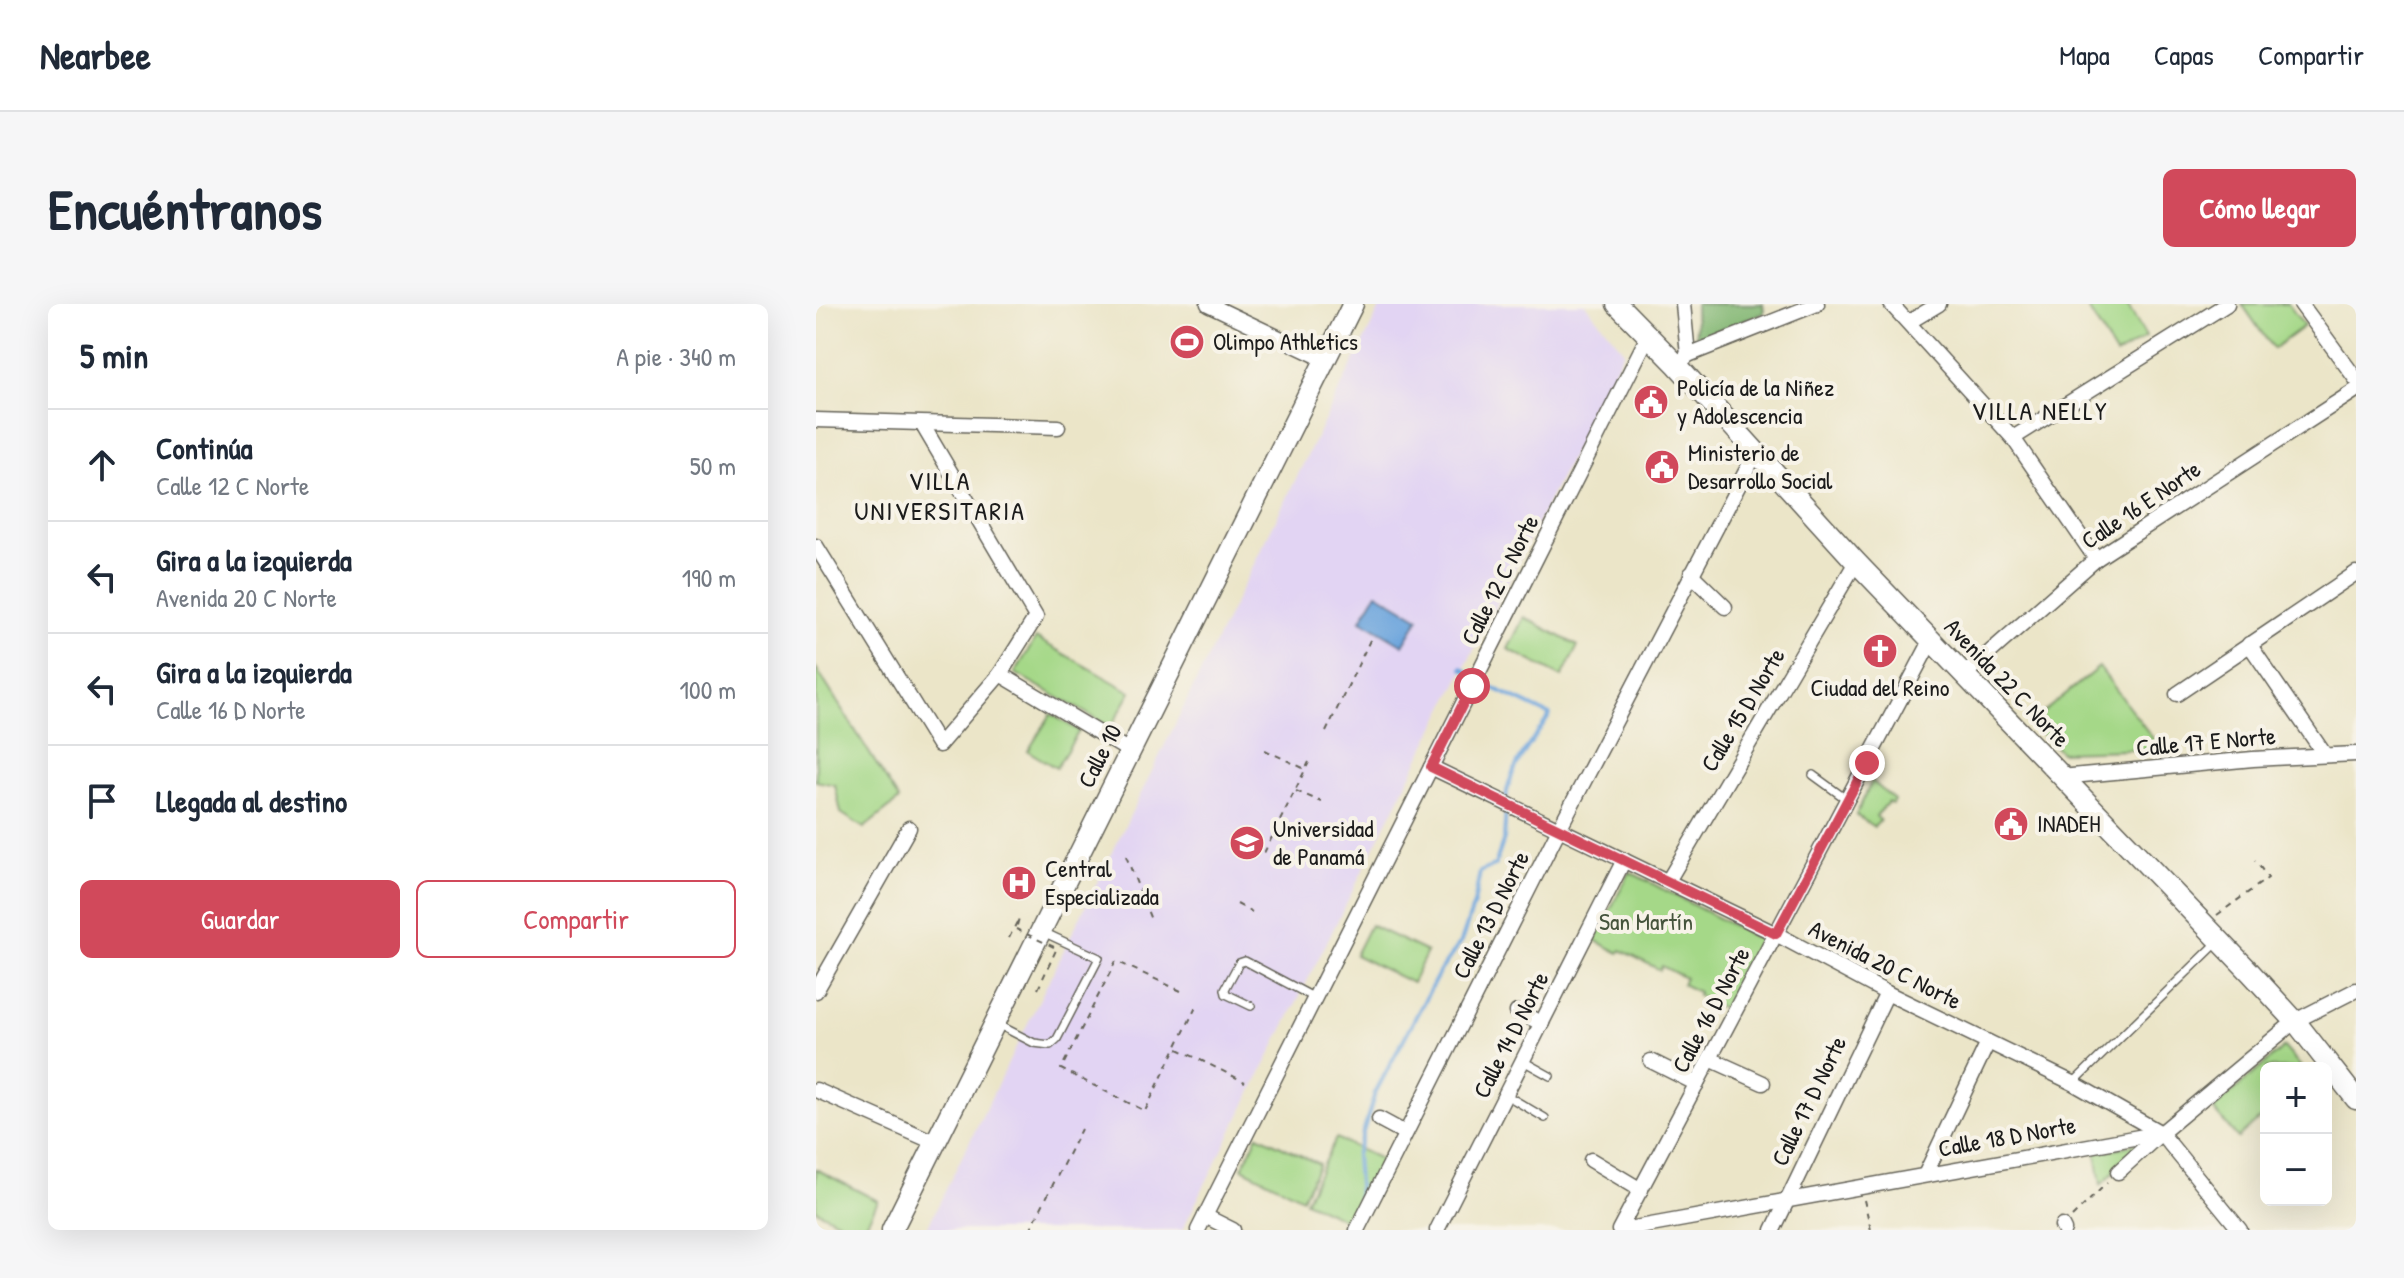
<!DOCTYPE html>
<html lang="es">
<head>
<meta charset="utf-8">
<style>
  :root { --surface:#fff; --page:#f6f6f7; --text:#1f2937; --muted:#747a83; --line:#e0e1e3; --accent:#d1495b }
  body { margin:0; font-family:"Patrick Hand",sans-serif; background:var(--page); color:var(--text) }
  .controls { position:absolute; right:24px; bottom:24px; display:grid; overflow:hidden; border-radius:12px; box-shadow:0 8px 32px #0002 }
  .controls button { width:72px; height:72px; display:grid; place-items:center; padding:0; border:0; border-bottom:2px solid var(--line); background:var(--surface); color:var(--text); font:40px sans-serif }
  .stop { position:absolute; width:24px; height:24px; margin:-18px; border:6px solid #d1495b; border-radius:50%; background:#fff }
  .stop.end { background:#d1495b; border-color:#fff; box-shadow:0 2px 8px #0008 }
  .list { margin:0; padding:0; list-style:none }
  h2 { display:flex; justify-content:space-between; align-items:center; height:104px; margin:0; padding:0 32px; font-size:34px }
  h2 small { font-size:26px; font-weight:400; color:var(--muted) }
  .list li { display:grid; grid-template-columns:52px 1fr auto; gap:24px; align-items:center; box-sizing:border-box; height:112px; padding:0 32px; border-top:2px solid var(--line) }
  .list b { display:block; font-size:30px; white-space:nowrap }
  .list p { margin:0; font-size:26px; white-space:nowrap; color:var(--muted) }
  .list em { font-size:26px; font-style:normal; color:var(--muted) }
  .actions { display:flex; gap:16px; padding:24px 32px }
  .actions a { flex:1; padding:18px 0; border:2px solid var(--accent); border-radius:12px; text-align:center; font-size:28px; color:var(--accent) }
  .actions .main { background:var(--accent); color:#fff }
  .icon { flex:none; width:44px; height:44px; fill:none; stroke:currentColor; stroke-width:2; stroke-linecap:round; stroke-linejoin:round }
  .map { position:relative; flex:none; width:1540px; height:926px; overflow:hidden; border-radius:12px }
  header { display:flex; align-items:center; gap:48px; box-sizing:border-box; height:112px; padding:0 40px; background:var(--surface); border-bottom:2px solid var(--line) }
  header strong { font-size:38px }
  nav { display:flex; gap:44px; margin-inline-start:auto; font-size:28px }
  .intro { display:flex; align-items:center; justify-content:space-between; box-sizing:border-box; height:192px; padding:0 48px }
  h1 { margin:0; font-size:56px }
  .button { padding:20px 36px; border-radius:12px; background:var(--accent); color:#fff; font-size:28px; font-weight:700 }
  main { display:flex; gap:48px; padding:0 48px }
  aside { flex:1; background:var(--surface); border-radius:12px; box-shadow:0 8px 32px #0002 }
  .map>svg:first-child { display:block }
  .built { fill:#e2d4f3 }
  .green { fill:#a5d888; stroke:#607a52; stroke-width:2 }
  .forest { fill:#84b874; stroke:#506a48; stroke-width:2 }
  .water { fill:#6ea6dd; stroke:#45617c; stroke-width:2 }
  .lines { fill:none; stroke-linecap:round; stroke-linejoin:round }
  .stream { stroke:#6ea6dd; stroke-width:4 }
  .lane-casing { stroke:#646258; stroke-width:10 }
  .street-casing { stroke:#646258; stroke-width:17 }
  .secondary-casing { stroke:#646258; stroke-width:23 }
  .path { stroke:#646258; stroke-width:2; stroke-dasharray:6 6; stroke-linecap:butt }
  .lane { stroke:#fff; stroke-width:7 }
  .street { stroke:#fff; stroke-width:14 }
  .secondary { stroke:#fff; stroke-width:20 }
  .path-bridge { stroke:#646258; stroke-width:2; stroke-dasharray:6 6; stroke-linecap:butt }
  .route { stroke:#d1495b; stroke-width:10 }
  .labels { text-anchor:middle; stroke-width:8; stroke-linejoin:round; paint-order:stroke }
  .poi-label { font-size:24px; fill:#1c1c1c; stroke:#f7f3e8; text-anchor:start }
  .street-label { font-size:24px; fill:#1c1c1c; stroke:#f7f3e8 }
  .park-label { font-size:24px; fill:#45543c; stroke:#f7f3e8 }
  .neighbourhood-label { font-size:26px; letter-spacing:2px; fill:#1c1c1c; stroke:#f7f3e8 }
</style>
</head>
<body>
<header>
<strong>Nearbee</strong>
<nav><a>Mapa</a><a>Capas</a><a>Compartir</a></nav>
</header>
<div class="intro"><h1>Encuéntranos</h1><a class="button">Cómo llegar</a></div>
<main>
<aside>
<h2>5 min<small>A pie · 340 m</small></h2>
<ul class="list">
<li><svg class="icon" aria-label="ahead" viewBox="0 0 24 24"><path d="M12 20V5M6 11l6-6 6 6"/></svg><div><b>Continúa</b><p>Calle 12 C Norte</p></div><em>50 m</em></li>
<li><svg class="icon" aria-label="left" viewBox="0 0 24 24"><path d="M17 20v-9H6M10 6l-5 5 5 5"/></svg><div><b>Gira a la izquierda</b><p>Avenida 20 C Norte</p></div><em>190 m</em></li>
<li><svg class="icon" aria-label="left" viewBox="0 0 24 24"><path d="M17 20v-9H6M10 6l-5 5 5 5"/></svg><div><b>Gira a la izquierda</b><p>Calle 16 D Norte</p></div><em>100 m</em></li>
<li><svg class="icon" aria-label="arrive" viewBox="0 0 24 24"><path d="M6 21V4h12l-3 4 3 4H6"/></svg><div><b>Llegada al destino</b></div></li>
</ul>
<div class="actions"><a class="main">Guardar</a><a>Compartir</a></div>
</aside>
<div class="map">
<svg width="1540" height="926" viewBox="0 0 1540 926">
  <rect width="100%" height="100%" fill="#f7f3e8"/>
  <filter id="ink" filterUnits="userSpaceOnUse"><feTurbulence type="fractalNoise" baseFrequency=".0125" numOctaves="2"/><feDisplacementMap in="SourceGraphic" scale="16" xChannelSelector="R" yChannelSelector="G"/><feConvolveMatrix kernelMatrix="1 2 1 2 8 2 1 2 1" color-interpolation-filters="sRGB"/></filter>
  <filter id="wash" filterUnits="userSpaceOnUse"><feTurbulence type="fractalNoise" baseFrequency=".006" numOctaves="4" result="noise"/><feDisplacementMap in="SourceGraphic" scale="32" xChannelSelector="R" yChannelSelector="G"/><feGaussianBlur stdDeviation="1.8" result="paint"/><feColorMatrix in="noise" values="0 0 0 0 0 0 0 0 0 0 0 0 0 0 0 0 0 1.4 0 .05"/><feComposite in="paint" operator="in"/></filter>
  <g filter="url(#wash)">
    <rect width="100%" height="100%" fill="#ebe5c8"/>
    <path class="built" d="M566,0H769L808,47L366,926H110Z"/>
    <g class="green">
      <path d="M1269,0H1311L1330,33L1300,51Z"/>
      <path d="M1426,0H1472L1488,22L1457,45Z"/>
      <path d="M708,313L762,342L746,373L692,345Z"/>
      <path d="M220,334L315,388L295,423L199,369Z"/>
      <path d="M1283,363L1345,445L1245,448L1214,419Z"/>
      <path d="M0,364L83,496L48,524L25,509L19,481L0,477Z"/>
      <path d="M235,410L263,427L240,464L212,447Z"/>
      <path d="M1056,477L1078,496L1076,500L1072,498L1060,512L1064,517L1058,523L1040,511Z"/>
      <path d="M814,568L948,638L912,707L881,691L882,688L866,680L869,674L846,662L844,666L805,646L803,649L778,636Z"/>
      <path d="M554,621L611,648L596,679L539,651Z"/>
      <path d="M1468,743L1486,764H1450V809L1422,834L1397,805Z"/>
      <path d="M442,831L503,860L486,894L426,864Z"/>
      <path d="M520,834L566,856L536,919L489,897Z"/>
      <path d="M1324,839L1325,842L1285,881L1280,849Z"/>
      <path d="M0,865L62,897L47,926H38L0,906Z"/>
    </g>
    <path class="forest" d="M879,0H947L948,9L880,35Z"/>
    <path class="water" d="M561,289L603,314L587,341L545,316Z"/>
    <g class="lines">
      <g class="stream">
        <path d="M646,364L669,380L734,411C718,435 691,466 690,496"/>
        <path d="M544,909L540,851L559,789L624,667L645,638L658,600L664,568L679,561L688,535L690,502"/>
      </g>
    </g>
  </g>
  <g filter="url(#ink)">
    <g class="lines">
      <defs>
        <g id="lane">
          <path d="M997,471L1030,495"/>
          <path d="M435,702L410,690L409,685L423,659L429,657L499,694"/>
          <path d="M181,720L218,739L234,741L241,735L283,654L227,628"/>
          <path d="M707,757L734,772"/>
          <path d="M1257,779L1402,638"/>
          <path d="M690,791L729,814"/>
        </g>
        <g id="street">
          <path d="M392,0L510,56"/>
          <path d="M867,0L872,51"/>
          <path d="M1075,0L1197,134L1280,255"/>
          <path d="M1485,0L1540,75"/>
          <path d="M1093,18L1123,0"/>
          <path d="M861,61L872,51L1001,0"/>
          <path d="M0,116L242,123"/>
          <path d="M1197,134L1411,0"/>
          <path d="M0,242L123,441L184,370L220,313L106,120"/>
          <path d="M875,270L909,303"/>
          <path d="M1433,340L1509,451"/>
          <path d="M184,370L315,448"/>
          <path d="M1148,371L1280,255L1540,86"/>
          <path d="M1361,390L1540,269"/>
          <path d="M615,463L960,630L1071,689L1257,779L1345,829L1424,926"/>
          <path d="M1245,473L1437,455L1540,450"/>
          <path d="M852,577L1040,258"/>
          <path d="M0,687L93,524"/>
          <path d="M701,708L726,719"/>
          <path d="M894,755L947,779"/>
          <path d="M835,757L881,780"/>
          <path d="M0,786L120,839"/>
          <path d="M563,815L589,829"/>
          <path d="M775,856L825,886"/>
          <path d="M1302,868L1345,829L1479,717L1540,686"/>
          <path d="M1110,869L1172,738"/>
          <path d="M389,912L417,926"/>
          <path d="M1246,922L1248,926"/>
          <path d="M382,926L832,32"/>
          <path d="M541,926L743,525L940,148"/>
          <path d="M621,926L808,556"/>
          <path d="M803,926L1115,337"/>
          <path d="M807,926L1345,829"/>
          <path d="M957,926L1071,689"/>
        </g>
        <g id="secondary">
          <path d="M801,0L861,61L1040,258L1434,668L1479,717L1540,795"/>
          <path d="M76,926L537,0"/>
        </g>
      </defs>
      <use href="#lane" class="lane-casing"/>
      <use href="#street" class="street-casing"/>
      <use href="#secondary" class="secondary-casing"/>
      <g class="path">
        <path d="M510,428L556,332"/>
        <path d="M449,446L487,464"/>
        <path d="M480,487L506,498"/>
        <path d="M448,549L493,458"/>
        <path d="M310,552L335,616"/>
        <path d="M421,600L436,608"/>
        <path d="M1401,611L1452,574L1439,556"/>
        <path d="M193,634L203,614L200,625"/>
        <path d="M222,685L240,646"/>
        <path d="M365,687L300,657L245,765L329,807L380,703"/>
        <path d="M362,745L429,778"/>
        <path d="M1048,896L1055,926"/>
        <path d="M1256,913L1291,879"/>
        <path d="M214,926L265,825"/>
      </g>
      <use href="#lane" class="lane"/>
      <use href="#street" class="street"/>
      <use href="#secondary" class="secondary"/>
      <path class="path-bridge" d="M200,625L240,644"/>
    </g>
  </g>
  <g class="lines" filter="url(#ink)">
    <path class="route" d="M656,382L615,463L960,630L1051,459"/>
  </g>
  <defs>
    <symbol id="stadium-disc" viewBox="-11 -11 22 22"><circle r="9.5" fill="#d1495b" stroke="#f7f3e8"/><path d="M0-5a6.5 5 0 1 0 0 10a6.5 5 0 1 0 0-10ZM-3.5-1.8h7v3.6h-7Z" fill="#fff"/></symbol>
    <symbol id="civic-disc" viewBox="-11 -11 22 22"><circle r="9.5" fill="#d1495b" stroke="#f7f3e8"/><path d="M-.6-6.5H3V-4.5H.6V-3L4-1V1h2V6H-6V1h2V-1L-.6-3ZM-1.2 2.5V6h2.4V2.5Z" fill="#fff"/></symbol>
    <symbol id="church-disc" viewBox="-11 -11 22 22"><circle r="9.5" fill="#d1495b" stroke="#f7f3e8"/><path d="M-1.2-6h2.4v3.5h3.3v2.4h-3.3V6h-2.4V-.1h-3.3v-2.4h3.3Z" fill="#fff"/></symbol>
    <symbol id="university-disc" viewBox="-11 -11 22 22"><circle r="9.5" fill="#d1495b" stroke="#f7f3e8"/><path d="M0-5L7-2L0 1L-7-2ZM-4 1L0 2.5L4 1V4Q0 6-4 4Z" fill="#fff"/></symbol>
    <symbol id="hospital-disc" viewBox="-11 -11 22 22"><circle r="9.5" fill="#d1495b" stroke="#f7f3e8"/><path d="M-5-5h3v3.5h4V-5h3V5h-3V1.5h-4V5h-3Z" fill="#fff"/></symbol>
  </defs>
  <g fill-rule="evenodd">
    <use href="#stadium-disc" x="351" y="18" width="40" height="40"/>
    <use href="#civic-disc" x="815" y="78" width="40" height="40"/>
    <use href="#civic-disc" x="826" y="143" width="40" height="40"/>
    <use href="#church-disc" x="1044" y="327" width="40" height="40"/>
    <use href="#civic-disc" x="1175" y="500" width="40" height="40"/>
    <use href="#university-disc" x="411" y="519" width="40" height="40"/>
    <use href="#hospital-disc" x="183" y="559" width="40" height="40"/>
  </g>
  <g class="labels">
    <g class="poi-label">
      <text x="397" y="46">Olimpo Athletics</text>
      <text x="861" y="92">Policía de la Niñez<tspan x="861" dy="28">y Adolescencia</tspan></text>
      <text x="872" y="157">Ministerio de<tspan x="872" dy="28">Desarrollo Social</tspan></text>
      <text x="1064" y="392" text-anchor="middle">Ciudad del Reino</text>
      <text x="1221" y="528">INADEH</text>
      <text x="457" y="533">Universidad<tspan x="457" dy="28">de Panamá</tspan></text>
      <text x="229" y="573">Central<tspan x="229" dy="28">Especializada</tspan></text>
    </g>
    <g class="street-label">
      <text transform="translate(1325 201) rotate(-34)" y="8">Calle 16 E Norte</text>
      <text transform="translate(684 276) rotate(-63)" y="8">Calle 12 C Norte</text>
      <text transform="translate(1191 379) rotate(46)" y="8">Avenida 22 C Norte</text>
      <text transform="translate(927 406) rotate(-59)" y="8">Calle 15 D Norte</text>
      <text transform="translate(1390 438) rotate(-5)" y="8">Calle 17 E Norte</text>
      <text transform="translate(284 452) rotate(-63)" y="8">Calle 10</text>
      <text transform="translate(675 611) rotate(-63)" y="8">Calle 13 D Norte</text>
      <text transform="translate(1069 661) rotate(27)" y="8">Avenida 20 C Norte</text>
      <text transform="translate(895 706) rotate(-62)" y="8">Calle 16 D Norte</text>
      <text transform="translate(695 731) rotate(-63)" y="8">Calle 14 D Norte</text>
      <text transform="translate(993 797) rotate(-64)" y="8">Calle 17 D Norte</text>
      <text transform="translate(1191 833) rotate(-10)" y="8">Calle 18 D Norte</text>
    </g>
    <g class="park-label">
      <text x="830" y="626">San Martín</text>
    </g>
    <g class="neighbourhood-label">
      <text x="1224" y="116">VILLA NELLY</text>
      <text x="124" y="186">VILLA<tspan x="124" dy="30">UNIVERSITARIA</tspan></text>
    </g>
  </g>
</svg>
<div class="controls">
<button>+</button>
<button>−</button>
</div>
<div class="stop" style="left:656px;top:382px"></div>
<div class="stop end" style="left:1051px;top:459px"></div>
</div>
</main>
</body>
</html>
